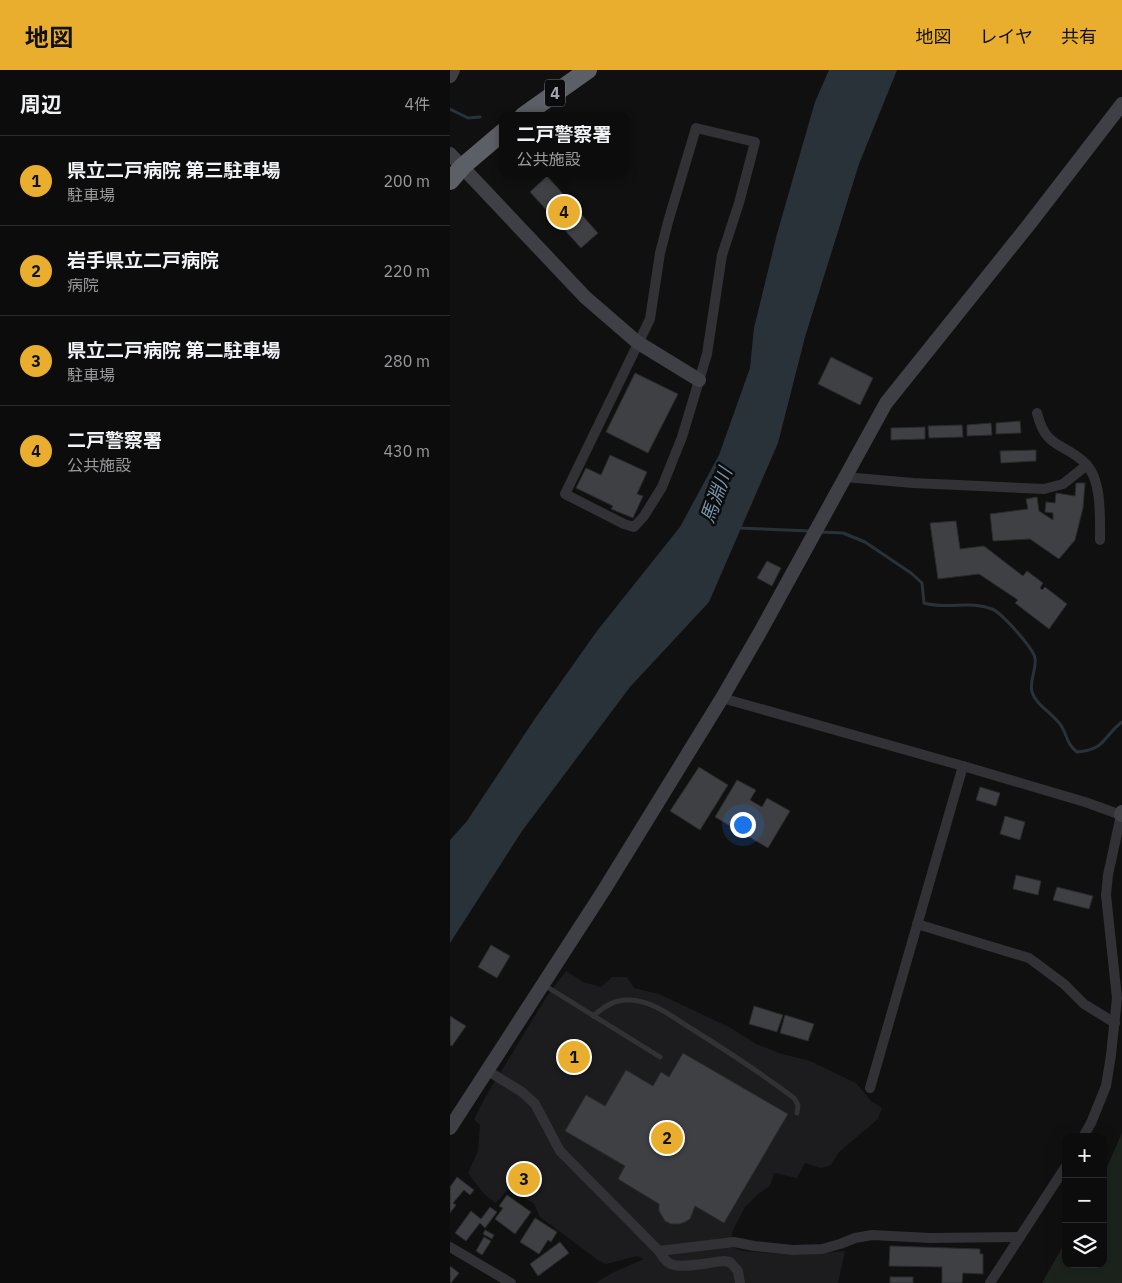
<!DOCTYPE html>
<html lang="ja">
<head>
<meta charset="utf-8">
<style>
  :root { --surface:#0c0c0d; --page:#1a1a1b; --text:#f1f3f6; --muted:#9a9b9d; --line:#2c2c2e; --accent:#eaae2f }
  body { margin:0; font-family:"IBM Plex Sans","Noto Sans JP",sans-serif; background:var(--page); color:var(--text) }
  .controls { position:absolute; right:15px; bottom:15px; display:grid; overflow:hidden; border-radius:10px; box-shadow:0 5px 20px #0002 }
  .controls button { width:45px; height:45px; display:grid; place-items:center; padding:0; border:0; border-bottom:1px solid var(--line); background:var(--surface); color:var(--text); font:25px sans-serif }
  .you { position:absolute; left:292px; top:754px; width:18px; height:18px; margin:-12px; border:4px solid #fff; border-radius:50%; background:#1a73e8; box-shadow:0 0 0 8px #1a73e833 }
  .badge { display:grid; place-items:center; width:32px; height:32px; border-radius:50%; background:var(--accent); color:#111; font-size:16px; font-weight:700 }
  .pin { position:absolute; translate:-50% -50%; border:2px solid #fff; box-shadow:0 1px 5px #0006 }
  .popup { position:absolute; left:49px; top:42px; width:130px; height:65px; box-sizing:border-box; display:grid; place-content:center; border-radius:10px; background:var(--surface); filter:drop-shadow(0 1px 4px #0005); font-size:16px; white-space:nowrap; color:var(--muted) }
  .popup b { font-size:19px; color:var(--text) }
  .popup::after { content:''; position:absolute; left:50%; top:100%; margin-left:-10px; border:10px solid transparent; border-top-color:var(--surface) }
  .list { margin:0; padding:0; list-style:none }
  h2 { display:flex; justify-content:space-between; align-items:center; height:65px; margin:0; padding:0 20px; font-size:21px }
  h2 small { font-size:16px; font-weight:400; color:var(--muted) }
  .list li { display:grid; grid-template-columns:32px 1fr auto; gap:15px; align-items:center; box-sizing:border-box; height:90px; padding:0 20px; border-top:1px solid var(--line) }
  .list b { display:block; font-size:19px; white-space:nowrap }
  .list p { margin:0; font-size:16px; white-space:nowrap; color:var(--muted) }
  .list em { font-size:16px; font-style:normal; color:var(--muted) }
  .icon { flex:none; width:28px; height:28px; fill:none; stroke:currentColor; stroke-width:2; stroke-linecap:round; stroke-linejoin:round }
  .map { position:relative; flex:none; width:672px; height:1213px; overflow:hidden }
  header { display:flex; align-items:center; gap:30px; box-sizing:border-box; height:70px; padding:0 25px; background:var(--accent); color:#111 }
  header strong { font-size:24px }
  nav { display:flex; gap:28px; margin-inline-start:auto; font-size:18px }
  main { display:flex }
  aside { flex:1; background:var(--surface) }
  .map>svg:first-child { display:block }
  .built { fill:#1c1c1e }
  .green { fill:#1c231d }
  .water { fill:#2a3239 }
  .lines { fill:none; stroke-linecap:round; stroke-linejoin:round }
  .stream { stroke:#2a3239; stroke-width:3 }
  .building { fill:#3f4044; stroke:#2a2a2d }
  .lane { stroke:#313136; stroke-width:5 }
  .street { stroke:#313136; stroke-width:10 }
  .secondary { stroke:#3f4046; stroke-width:14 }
  .highway { stroke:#5d5f66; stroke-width:18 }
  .labels { text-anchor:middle; stroke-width:5; stroke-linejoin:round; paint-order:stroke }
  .shield { fill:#0b0b0c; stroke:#747880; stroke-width:1 }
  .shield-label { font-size:16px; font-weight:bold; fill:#a1a6b1 }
  .water-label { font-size:19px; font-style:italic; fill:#7993ac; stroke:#0b0b0c }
</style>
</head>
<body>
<header>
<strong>地図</strong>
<nav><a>地図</a><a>レイヤ</a><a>共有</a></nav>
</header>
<main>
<aside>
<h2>周辺<small>4件</small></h2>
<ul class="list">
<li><span class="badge">1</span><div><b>県立二戸病院 第三駐車場</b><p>駐車場</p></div><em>200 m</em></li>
<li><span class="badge">2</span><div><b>岩手県立二戸病院</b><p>病院</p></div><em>220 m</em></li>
<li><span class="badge">3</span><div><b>県立二戸病院 第二駐車場</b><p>駐車場</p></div><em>280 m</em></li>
<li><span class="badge">4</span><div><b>二戸警察署</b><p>公共施設</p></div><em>430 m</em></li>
</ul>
</aside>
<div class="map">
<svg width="672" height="1213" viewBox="0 0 672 1213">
  <rect width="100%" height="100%" fill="#101011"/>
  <path class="built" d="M116,901L133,912L151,917L162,907H177L184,918L209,924L281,958L306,974L332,984L360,991L406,1013L421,1031L432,1038L428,1049L389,1082L381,1095L371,1098L355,1093L347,1108L324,1103L320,1116L308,1124L295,1137L282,1162L281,1177L293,1181L348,1185L395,1181L388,1213H145L164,1202L194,1189L187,1186L156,1194L148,1190L90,1147L84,1134L74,1127L57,1120L46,1133L34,1124L18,1103L28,1081L30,1055L24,1049L36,1026L97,926Z"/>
  <path class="green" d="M672,1063V1213H592L616,1171V1194H653V1106Z"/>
  <path class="water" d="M379,0H447L409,94L355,267L328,373L259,532L180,617L72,761L0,873V770L17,751L84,650L147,561L230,457L269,385L300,298L304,258L327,164L365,32Z"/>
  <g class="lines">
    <g class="stream">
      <path d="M0,39L18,48L30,47"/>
      <path d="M288,458L360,461"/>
      <path d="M371,462L393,463L415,472L461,503L472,513L474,533C497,540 520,530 542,539C552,543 583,578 585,588C587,599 579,610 582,622C586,636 605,644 612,657C618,668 617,674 627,682C656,680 653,666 672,652"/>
    </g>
  </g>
  <g class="building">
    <path d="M97,106L148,163L131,178L80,122Z"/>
    <path d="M381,287L423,308L410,335L368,314Z"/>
    <path d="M185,303L228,324L198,383L156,362Z"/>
    <path d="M570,351L571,363L546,364V353Z"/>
    <path d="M541,353L542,365L517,366V355Z"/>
    <path d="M512,355L513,367L479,368L478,356Z"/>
    <path d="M475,357V369L441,370V358Z"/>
    <path d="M586,380V391L551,393L550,381Z"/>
    <path d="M160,385L197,402L187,424L193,426L183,448L161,439L163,436L126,418L136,398L151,405Z"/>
    <path d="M626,413H635L633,438L625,470L609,489L580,469L543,471L540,444L578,439L576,429L587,427L589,441L603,450V443L595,442L596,432L605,433L606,423L625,426Z"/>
    <path d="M506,451L510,479L534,476L573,506L577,501L593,513L590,518L592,520L595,517L617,534L599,559L565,533L568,530L529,504L488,509L480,453Z"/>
    <path d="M317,491L331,498L322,516L307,508Z"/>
    <path d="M249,697L278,715L250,760L220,741Z"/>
    <path d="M287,710L306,720L300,730L312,737L317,728L340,741L318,778L265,747Z"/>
    <path d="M530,717L550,723L546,736L526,730Z"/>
    <path d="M555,746L575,752L570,770L550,764Z"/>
    <path d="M566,805L591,811L588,825L563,819Z"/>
    <path d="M607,817L643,826L639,839L603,830Z"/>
    <path d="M41,875L60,886L47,908L28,897Z"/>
    <path d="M304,936L333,945L327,962L299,954Z"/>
    <path d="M335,945L364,954L358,971L330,963Z"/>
    <path d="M0,946L16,956L2,976L0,975Z"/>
    <path d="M233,983L338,1044L274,1153L245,1136L240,1149L235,1152L229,1154H221L215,1151L209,1141V1134L168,1109L175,1096L115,1061L136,1025L155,1036L176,1000L203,1016L211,1002L219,1007Z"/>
    <path d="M7,1107L24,1120L20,1125L14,1120L3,1133L6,1135L0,1143V1117Z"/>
    <path d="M57,1125L81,1142L65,1164L45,1149L53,1138L49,1136Z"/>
    <path d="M40,1137L47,1142L35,1158L30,1153L16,1171L5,1163L21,1141L31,1149Z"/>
    <path d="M85,1148L107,1162L101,1172L98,1170L89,1184L70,1172Z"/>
    <path d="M35,1160L44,1165L42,1169L33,1164Z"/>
    <path d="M34,1167L41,1171L32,1185L26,1181Z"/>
    <path d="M110,1172L119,1183L88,1206L80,1194Z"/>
    <path d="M440,1176L530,1179V1184H533V1204L513,1203L512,1213H492V1197L439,1196Z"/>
    <path d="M0,1196L9,1203L1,1213H0Z"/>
    <rect x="440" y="1207" width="23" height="6"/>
  </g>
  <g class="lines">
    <g class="lane">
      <path d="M94,915L210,987"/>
      <path d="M143,946C155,936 165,929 181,930C203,931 224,948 242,959C277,981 311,1003 344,1028L348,1035L347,1043"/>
    </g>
    <g class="street">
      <path d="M246,58L305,72L289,133L272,185L257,284L232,367L212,417L194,446L184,457L174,454L115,424L200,249L210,183L218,152Z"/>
      <path d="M587,343C596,380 614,372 636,394C652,410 650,449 650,470"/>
      <path d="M395,407L463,413L594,419L613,414L637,395"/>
      <path d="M272,628L513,696L635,732L671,745L658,805L656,825L667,928L661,985L656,1016L641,1053L633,1067"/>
      <path d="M467,854L579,888L614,914L634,934L665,953"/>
      <path d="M38,1001L72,1022L85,1034L110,1081L209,1181C212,1185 214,1190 219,1193C230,1200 261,1192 274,1191L280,1192L288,1201L290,1213"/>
      <path d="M420,1018L513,696"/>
      <path d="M0,1177L61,1213"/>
      <path d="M209,1181L284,1172L304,1176L343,1180L372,1179L390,1174L405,1168L422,1165L480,1168L570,1167"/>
      <path d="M540,1213L616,1096"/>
    </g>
    <g class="secondary">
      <path d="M0,6L3,0"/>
      <path d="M0,84L135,227L187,272L249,310"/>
      <path d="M671,745L672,742"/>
      <path d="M0,1058L154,820L272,628L309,564L436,333L581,152L672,34"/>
    </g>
    <g class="highway">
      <path d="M73,46L138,0"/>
      <path d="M0,111L13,96L53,62"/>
    </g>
  </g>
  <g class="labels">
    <rect class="shield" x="95" y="9.5" width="20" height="27" rx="4"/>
    <g class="shield-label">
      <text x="105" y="29">4</text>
    </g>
    <g class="water-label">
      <text transform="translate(266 425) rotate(-70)" y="7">馬淵川</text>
    </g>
  </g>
</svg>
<div class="controls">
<button>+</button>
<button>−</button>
<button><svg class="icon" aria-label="layers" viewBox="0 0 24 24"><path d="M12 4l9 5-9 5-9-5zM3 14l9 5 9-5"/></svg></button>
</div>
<div class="you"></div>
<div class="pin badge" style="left:124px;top:987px">1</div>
<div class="pin badge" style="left:217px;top:1068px">2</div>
<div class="pin badge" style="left:74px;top:1109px">3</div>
<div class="pin badge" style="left:114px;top:142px">4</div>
<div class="popup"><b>二戸警察署</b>公共施設</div>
</div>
</main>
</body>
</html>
